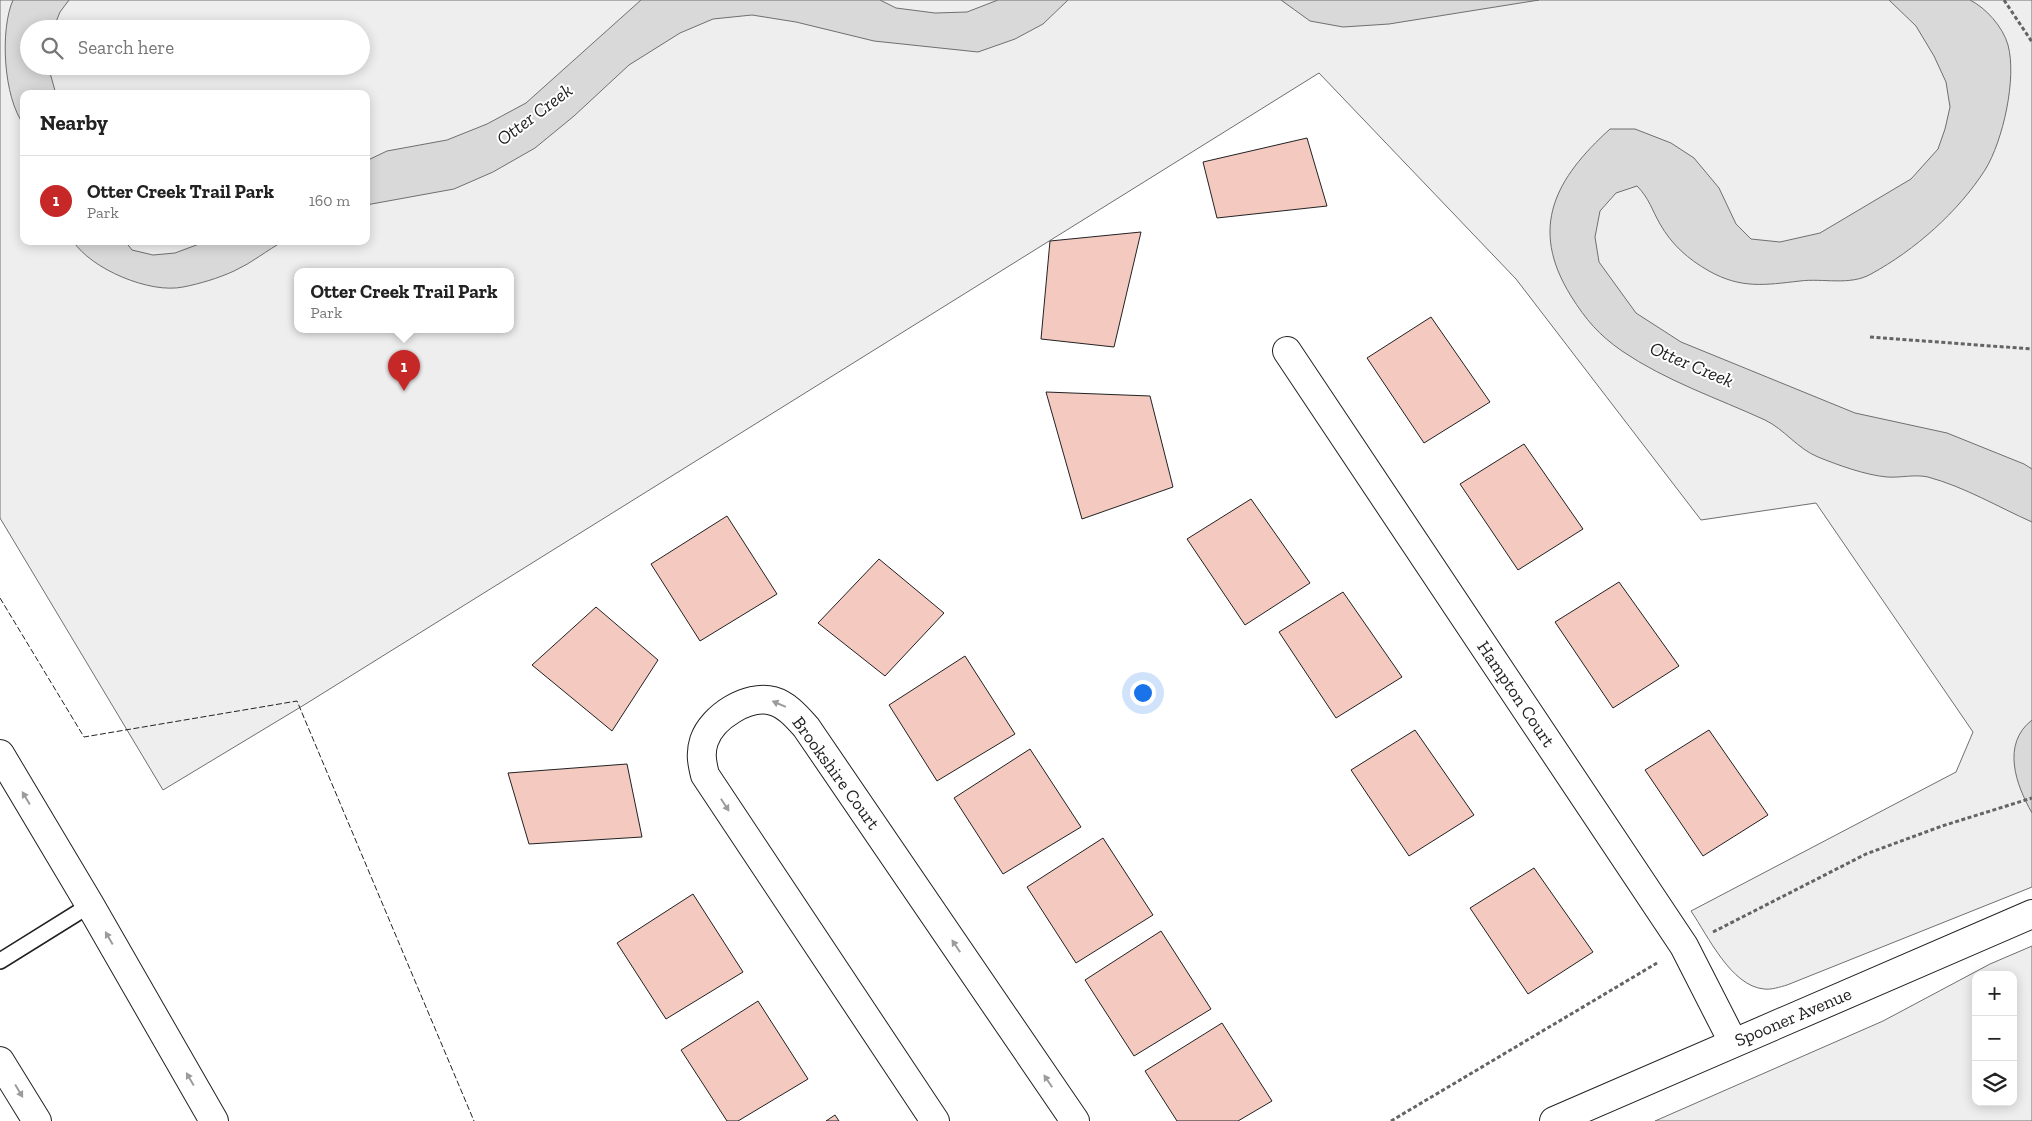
<!DOCTYPE html>
<html lang="en">
<head>
<meta charset="utf-8">
<style>
  :root { --surface:#fff; --page:#f6f6f6; --text:#222; --muted:#767676; --line:#e0e0e0; --accent:#c62828 }
  body { margin:0; font-family:"Zilla Slab",serif; background:var(--page); color:var(--text) }
  .controls { position:absolute; right:15px; bottom:15px; display:grid; overflow:hidden; border-radius:10px; box-shadow:0 2px 12px #0003 }
  .controls button { width:45px; height:45px; display:grid; place-items:center; padding:0; border:0; border-bottom:1px solid var(--line); background:var(--surface); color:var(--text); font:25px sans-serif }
  .you { position:absolute; left:1142px; top:692px; width:18px; height:18px; margin:-12px; border:4px solid #fff; border-radius:50%; background:#1a73e8; box-shadow:0 0 0 8px #1a73e833 }
  .badge { display:grid; place-items:center; width:32px; height:32px; border-radius:50%; background:var(--accent); color:#fff; font-size:16px; font-weight:700 }
  .pin { position:absolute; translate:-50% -41px; filter:drop-shadow(0 1px 2px #0008) }
  .pin::after { content:''; position:absolute; top:26px; width:18px; height:15px; background:inherit; clip-path:polygon(0 0,100% 0,50% 100%) }
  .popup { position:absolute; left:294px; top:268px; width:220px; height:65px; box-sizing:border-box; display:grid; place-content:center; border-radius:10px; background:var(--surface); filter:drop-shadow(0 1px 4px #0005); font-size:16px; white-space:nowrap; color:var(--muted) }
  .popup b { font-size:19px; color:var(--text) }
  .popup::after { content:''; position:absolute; left:50%; top:100%; margin-left:-10px; border:10px solid transparent; border-top-color:var(--surface) }
  .list { margin:0; padding:0; list-style:none }
  h2 { display:flex; justify-content:space-between; align-items:center; height:65px; margin:0; padding:0 20px; font-size:21px }
  h2 small { font-size:16px; font-weight:400; color:var(--muted) }
  .list li { display:grid; grid-template-columns:32px 1fr auto; gap:15px; align-items:center; box-sizing:border-box; height:90px; padding:0 20px; border-top:1px solid var(--line) }
  .list b { display:block; font-size:19px; white-space:nowrap }
  .list p { margin:0; font-size:16px; white-space:nowrap; color:var(--muted) }
  .list em { font-size:16px; font-style:normal; color:var(--muted) }
  .icon { flex:none; width:28px; height:28px; fill:none; stroke:currentColor; stroke-width:2; stroke-linecap:round; stroke-linejoin:round }
  .map { position:relative; flex:none; width:2032px; height:1121px; overflow:hidden }
  .search { position:absolute; background:var(--surface); box-shadow:0 2px 12px #0003; left:20px; top:20px; width:350px; height:55px; display:flex; align-items:center; gap:12px; box-sizing:border-box; padding:0 18px; border-radius:28px; color:var(--muted); font-size:19px }
  .panel { position:absolute; background:var(--surface); box-shadow:0 2px 12px #0003; left:20px; top:90px; width:350px; height:155px; border-radius:10px }
  .map>svg:first-child { display:block }
  .green { fill:#eee; stroke:#6f6f6f; fill-rule:evenodd }
  .water { fill:#d9d9d9; stroke:#6f6f6f }
  .building { fill:#f3c9c0; stroke:#222 }
  .lines { fill:none; stroke-linecap:round; stroke-linejoin:round }
  .service-casing { stroke:#222; stroke-width:18 }
  .minor-casing { stroke:#222; stroke-width:30 }
  .tertiary-casing { stroke:#222; stroke-width:30 }
  .motorway-casing { stroke:#222; stroke-width:30 }
  .path { stroke:#646464; stroke-width:3; stroke-dasharray:4 2.5; stroke-linecap:butt }
  .service { stroke:#fff; stroke-width:15 }
  .minor { stroke:#fff; stroke-width:28 }
  .tertiary { stroke:#fff; stroke-width:28 }
  .motorway { stroke:#fff; stroke-width:28 }
  .fence { stroke:#222; stroke-width:1; stroke-dasharray:6 2.5; stroke-linecap:butt }
  .oneway { fill:#9c9c9c }
  .labels { text-anchor:middle; stroke-width:4; stroke-linejoin:round; paint-order:stroke }
  .street-label { font-size:18px; fill:#222; stroke:#fff }
  .water-label { font-size:19px; font-style:italic; fill:#222; stroke:#fff }
</style>
</head>
<body>
<div class="map">
<svg width="2032" height="1121" viewBox="0 0 2032 1121">
  <rect width="100%" height="100%" fill="#fff"/>
  <g class="green">
    <path d="M0,0H2032V887L1787,985C1780,987 1771,990 1764,989C1731,986 1708,936 1691,911L1956,772L1973,732L1816,503L1701,520L1516,279L1319,73L304,705L163,790L0,518ZM29,29H361V66H29ZM24,94H366V241H24ZM298,272H510V330H298Z"/>
    <path d="M2032,946V1121H1655L1883,1021L1990,964ZM1976,975H2013V1102H1976Z"/>
  </g>
  <g class="water">
    <path d="M13,0H69L60,12L53,29H29V66H48L56,94H24V125C3,97 0,29 13,0Z"/>
    <path d="M641,0H880L896,8L935,13L967,12L998,0H1068L1043,24L1015,39L978,52L874,41L796,22L752,15L713,19L680,33L629,65L574,116L535,148L493,172L454,189L366,205V161L387,151L447,140L487,124L526,103Z"/>
    <path d="M1281,0H1539L1389,24L1343,27L1310,21Z"/>
    <path d="M1889,0H1970C1986,8 2003,27 2008,45C2017,78 2003,141 1985,170C1958,212 1915,250 1871,274C1850,286 1823,278 1800,281C1765,285 1741,289 1709,271C1688,259 1672,245 1660,224C1652,210 1649,198 1637,186L1616,193L1600,211L1595,237L1599,262L1636,313L1681,342L1855,413L1947,433L2024,464L2032,469V522C1998,507 1965,487 1928,477C1915,474 1900,478 1887,477C1865,475 1838,465 1818,457C1798,449 1784,429 1765,420C1717,398 1666,381 1622,351C1599,335 1586,320 1571,296C1528,227 1556,178 1610,129H1635L1671,143L1694,158L1719,188L1736,224L1751,239L1780,242L1820,233L1911,179L1938,149L1945,129L1950,107L1946,82L1934,56L1916,26Z"/>
    <path d="M73,241H125L132,250L153,255L175,253L207,241H284C267,250 252,263 234,271C219,278 199,284 183,287C150,294 91,269 73,241Z"/>
    <path d="M2032,720V813C2016,785 2001,744 2032,720Z"/>
  </g>
  <g class="building">
    <path d="M1307,138L1327,206L1217,218L1203,162Z"/>
    <path d="M1141,232L1114,347L1041,339L1050,241Z"/>
    <path d="M1431,317L1490,402L1424,443L1367,358Z"/>
    <path d="M1046,392L1150,396L1173,487L1082,519Z"/>
    <path d="M1524,444L1583,529L1518,570L1460,484Z"/>
    <path d="M1251,499L1310,583L1245,625L1187,539Z"/>
    <path d="M727,516L777,594L700,641L651,564Z"/>
    <path d="M879,559L944,613L885,676L818,623Z"/>
    <path d="M1619,582L1679,666L1613,708L1555,622Z"/>
    <path d="M1343,592L1402,677L1336,718L1279,632Z"/>
    <path d="M596,607L658,660L612,731L532,665Z"/>
    <path d="M965,656L1015,734L937,781L889,705Z"/>
    <path d="M1415,730L1474,815L1409,856L1351,770Z"/>
    <path d="M1709,730L1768,815L1703,856L1645,770Z"/>
    <path d="M1030,749L1081,827L1003,874L954,798Z"/>
    <path d="M627,764L642,837L529,844L508,773Z"/>
    <path d="M1103,838L1153,915L1076,963L1027,887Z"/>
    <path d="M1534,868L1593,952L1528,994L1470,908Z"/>
    <path d="M693,894L743,972L666,1019L617,943Z"/>
    <path d="M1161,931L1211,1009L1134,1056L1085,980Z"/>
    <path d="M758,1001L808,1079L738,1121H727L681,1050Z"/>
    <path d="M1222,1023L1272,1101L1238,1121H1177L1145,1071Z"/>
    <path d="M835,1115L839,1121H826Z"/>
  </g>
  <g class="lines">
    <defs>
      <path id="service" d="M0,961L90,905"/>
      <g id="minor">
        <path d="M1287,351L1684,946L1733,1042"/>
        <path d="M935,1121L705,775C702,763 700,753 704,741C712,717 748,694 773,701C787,705 797,717 806,727L1075,1121"/>
      </g>
      <path id="tertiary" d="M1554,1121L2032,914"/>
      <g id="motorway">
        <path d="M0,754L90,905L214,1121"/>
        <path d="M0,1061L37,1121"/>
      </g>
    </defs>
    <use href="#service" class="service-casing"/>
    <use href="#minor" class="minor-casing"/>
    <use href="#tertiary" class="tertiary-casing"/>
    <use href="#motorway" class="motorway-casing"/>
    <g class="path">
      <path d="M2004,0L2032,42"/>
      <path d="M1870,337L2032,349"/>
      <path d="M1713,932L1866,854L1942,826L2032,798"/>
      <path d="M1391,1121L1657,963"/>
    </g>
    <use href="#service" class="service"/>
    <use href="#minor" class="minor"/>
    <use href="#tertiary" class="tertiary"/>
    <use href="#motorway" class="motorway"/>
    <path class="fence" d="M0,598L84,737L297,701L474,1121"/>
  </g>
  <defs><path id="oneway-solid" d="M-6-.8H1V-3.2L6.5 0L1 3.2V.8H-6Z" transform="scale(1.25)"/></defs>
  <g class="oneway">
    <use href="#oneway-solid" transform="translate(779 704) rotate(-157)"/>
    <use href="#oneway-solid" transform="translate(26 798) rotate(-121)"/>
    <use href="#oneway-solid" transform="translate(725 805) rotate(57)"/>
    <use href="#oneway-solid" transform="translate(109 938) rotate(-120)"/>
    <use href="#oneway-solid" transform="translate(956 946) rotate(-124)"/>
    <use href="#oneway-solid" transform="translate(190 1079) rotate(-120)"/>
    <use href="#oneway-solid" transform="translate(1048 1081) rotate(-124)"/>
    <use href="#oneway-solid" transform="translate(19 1091) rotate(59)"/>
  </g>
  <g class="labels">
    <g class="street-label">
      <text transform="translate(1516 694) rotate(56)" y="6">Hampton Court</text>
      <text transform="translate(836 773) rotate(54)" y="6">Brookshire Court</text>
      <text transform="translate(1793 1017) rotate(-23)" y="6">Spooner Avenue</text>
    </g>
    <g class="water-label">
      <text transform="translate(534 114) rotate(-37)" y="7">Otter Creek</text>
      <text transform="translate(1692 364) rotate(23)" y="7">Otter Creek</text>
    </g>
  </g>
</svg>
<div class="controls">
<button>+</button>
<button>−</button>
<button><svg class="icon" aria-label="layers" viewBox="0 0 24 24"><path d="M12 4l9 5-9 5-9-5zM3 14l9 5 9-5"/></svg></button>
</div>
<div class="you"></div>
<div class="pin badge" style="left:404px;top:391px">1</div>
<div class="popup"><b>Otter Creek Trail Park</b>Park</div>
<div class="search"><svg class="icon" aria-label="search" viewBox="0 0 24 24"><circle cx="10" cy="10" r="6"/><path d="M15 15l6 6"/></svg>Search here</div>
<section class="panel">
<h2>Nearby<small></small></h2>
<ul class="list">
<li><span class="badge">1</span><div><b>Otter Creek Trail Park</b><p>Park</p></div><em>160 m</em></li>
</ul>
</section>
</div>
</body>
</html>
